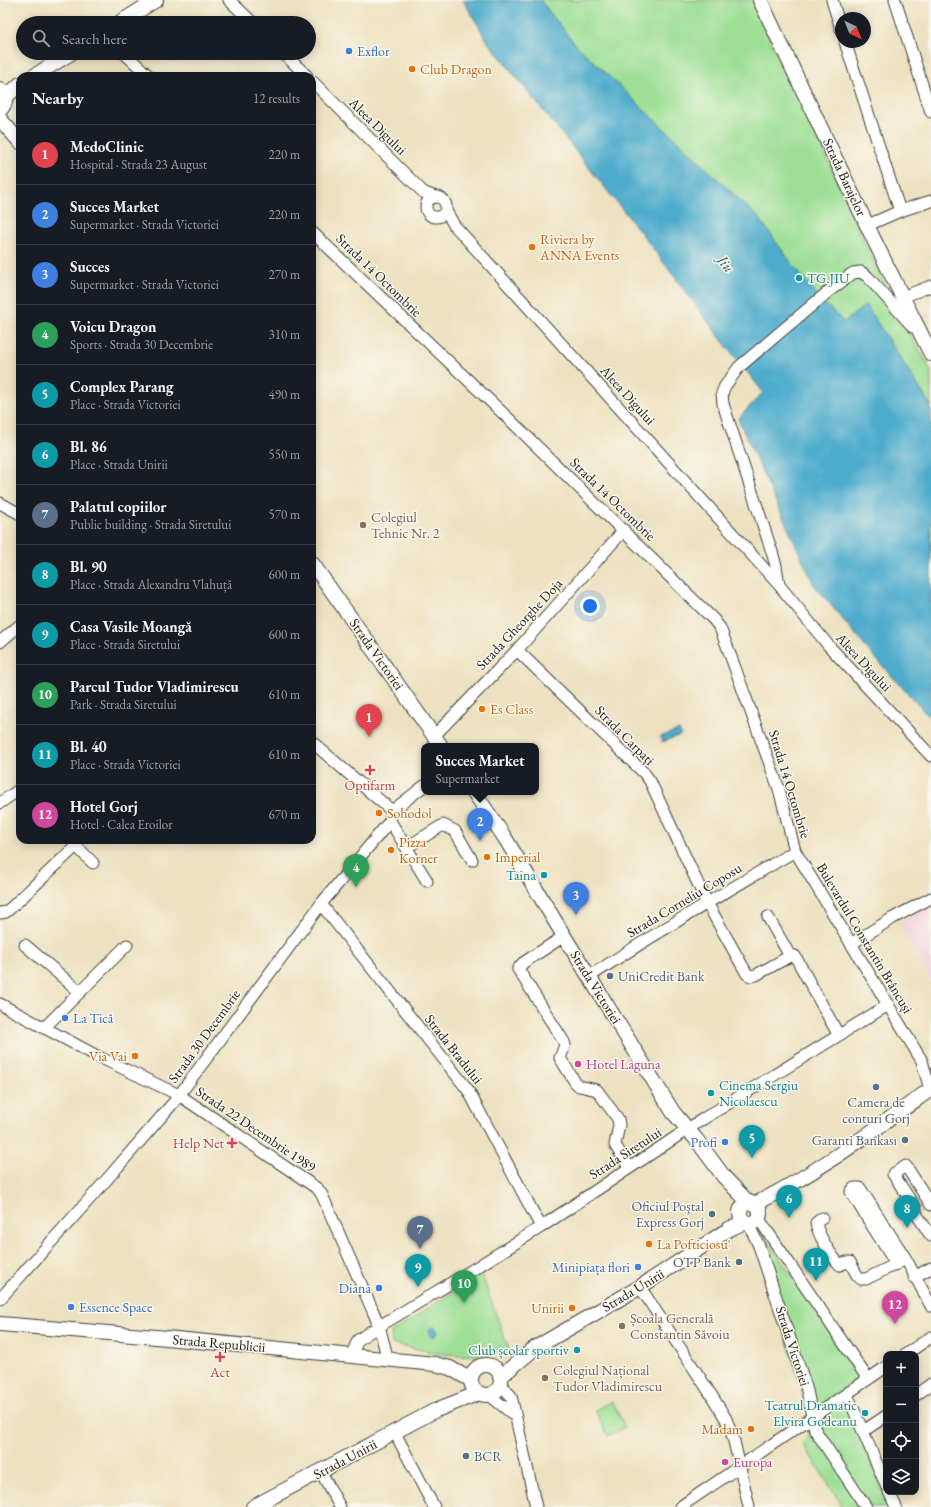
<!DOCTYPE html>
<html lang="en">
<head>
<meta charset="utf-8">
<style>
  :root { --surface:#171b24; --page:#242831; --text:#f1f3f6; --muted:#9ea1a6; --line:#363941; --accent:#ea580c }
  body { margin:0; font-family:"EB Garamond",serif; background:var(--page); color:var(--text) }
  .controls { position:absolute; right:12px; bottom:12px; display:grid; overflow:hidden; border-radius:8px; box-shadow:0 2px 10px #0003 }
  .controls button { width:36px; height:36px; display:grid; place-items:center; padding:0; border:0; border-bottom:1px solid var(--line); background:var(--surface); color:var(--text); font:20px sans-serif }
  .compass { position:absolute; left:835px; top:12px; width:36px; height:36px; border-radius:50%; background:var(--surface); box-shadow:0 2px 10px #0003; rotate:137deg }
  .you { position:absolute; left:590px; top:606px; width:14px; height:14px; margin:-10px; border:3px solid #fff; border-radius:50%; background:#1a73e8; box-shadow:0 0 0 6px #1a73e833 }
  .badge { display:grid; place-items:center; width:26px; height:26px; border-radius:50%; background:var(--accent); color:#fff; font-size:13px; font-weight:700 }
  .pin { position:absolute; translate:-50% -33px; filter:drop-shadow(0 1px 2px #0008) }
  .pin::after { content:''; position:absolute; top:21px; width:14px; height:12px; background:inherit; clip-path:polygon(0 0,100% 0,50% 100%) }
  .popup { position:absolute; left:421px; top:743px; width:118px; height:52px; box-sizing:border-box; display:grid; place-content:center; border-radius:8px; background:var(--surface); filter:drop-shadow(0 1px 3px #0005); font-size:13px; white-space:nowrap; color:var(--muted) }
  .popup b { font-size:15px; color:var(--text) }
  .popup::after { content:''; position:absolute; left:50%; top:100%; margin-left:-8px; border:8px solid transparent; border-top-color:var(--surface) }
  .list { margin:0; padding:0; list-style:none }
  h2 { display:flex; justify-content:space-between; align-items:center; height:52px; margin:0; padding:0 16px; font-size:17px }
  h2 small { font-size:13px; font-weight:400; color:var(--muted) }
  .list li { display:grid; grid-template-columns:26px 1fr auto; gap:12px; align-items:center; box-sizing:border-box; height:60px; padding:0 16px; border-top:1px solid var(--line) }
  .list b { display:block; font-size:15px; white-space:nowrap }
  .list p { margin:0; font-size:13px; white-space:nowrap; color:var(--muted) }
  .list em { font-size:13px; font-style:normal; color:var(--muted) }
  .icon { flex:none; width:22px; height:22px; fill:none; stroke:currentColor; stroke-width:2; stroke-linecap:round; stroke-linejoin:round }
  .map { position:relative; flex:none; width:931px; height:1507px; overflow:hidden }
  .search { position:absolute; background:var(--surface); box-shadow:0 2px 10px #0003; left:16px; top:16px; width:300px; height:44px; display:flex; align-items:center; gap:10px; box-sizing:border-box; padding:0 14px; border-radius:22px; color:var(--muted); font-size:15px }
  .panel { position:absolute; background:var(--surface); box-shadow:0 2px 10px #0003; left:16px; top:72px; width:300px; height:772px; border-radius:12px }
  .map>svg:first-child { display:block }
  .built { fill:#f3cfdf }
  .green { fill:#9ddf95; stroke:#5c7e58 }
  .water { fill:#4daccc; stroke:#346474 }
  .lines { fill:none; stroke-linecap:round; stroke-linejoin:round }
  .minor-casing { stroke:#3b3a35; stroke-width:13 }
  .major-casing { stroke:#3b3a35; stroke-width:16 }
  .minor { stroke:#fff; stroke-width:11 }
  .major { stroke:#fff; stroke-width:14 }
  .shop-dot { fill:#3f7fe0; stroke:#fbf7ec; stroke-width:1.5 }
  .food-dot { fill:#e8710a; stroke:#fbf7ec; stroke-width:1.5 }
  .culture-dot { fill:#0f9aa8; stroke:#fbf7ec; stroke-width:1.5 }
  .education-dot { fill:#8d6e63; stroke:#fbf7ec; stroke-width:1.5 }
  .health-dot { fill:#e0444e; stroke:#fbf7ec; stroke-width:1.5 }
  .service-dot { fill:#5c6f8a; stroke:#fbf7ec; stroke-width:1.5 }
  .hotel-dot { fill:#d1479c; stroke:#fbf7ec; stroke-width:1.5 }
  .labels { text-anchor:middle; stroke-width:3; stroke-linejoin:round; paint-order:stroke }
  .shop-label { font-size:14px; fill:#366cbe; stroke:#fbf7ec; text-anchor:start }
  .food-label { font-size:14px; fill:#c56008; stroke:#fbf7ec; text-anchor:start }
  .street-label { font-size:14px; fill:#1c1c1c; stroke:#fbf7ec }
  .culture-label { font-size:14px; fill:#0d838f; stroke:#fbf7ec; text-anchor:end }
  .education-label { font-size:14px; fill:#785e54; stroke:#fbf7ec; text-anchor:start }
  .health-label { font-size:14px; fill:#be3a42; stroke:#fbf7ec }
  .service-label { font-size:14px; fill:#4e5e75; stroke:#fbf7ec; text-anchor:end }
  .hotel-label { font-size:14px; fill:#b23c85; stroke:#fbf7ec; text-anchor:start }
  .water-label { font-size:15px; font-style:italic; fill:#325d6b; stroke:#fbf7ec }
</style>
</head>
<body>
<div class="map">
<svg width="931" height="1507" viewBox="0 0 931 1507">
  <rect width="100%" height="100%" fill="#fbf7ec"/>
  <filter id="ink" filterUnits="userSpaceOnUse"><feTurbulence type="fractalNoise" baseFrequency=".025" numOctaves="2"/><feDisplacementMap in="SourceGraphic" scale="8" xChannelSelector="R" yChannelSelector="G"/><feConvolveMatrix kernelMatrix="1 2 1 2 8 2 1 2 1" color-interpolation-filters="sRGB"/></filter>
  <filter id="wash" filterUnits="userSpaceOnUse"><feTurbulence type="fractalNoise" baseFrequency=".012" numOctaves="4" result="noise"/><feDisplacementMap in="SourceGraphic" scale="16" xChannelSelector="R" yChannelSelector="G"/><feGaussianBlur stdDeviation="0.9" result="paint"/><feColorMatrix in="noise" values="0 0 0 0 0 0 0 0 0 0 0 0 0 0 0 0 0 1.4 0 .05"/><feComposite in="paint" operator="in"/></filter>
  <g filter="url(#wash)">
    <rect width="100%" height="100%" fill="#ece1c0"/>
    <path class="built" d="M931,905V980L900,922Z"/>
    <g class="green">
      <path d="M540,0H751L823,150L863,239L905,325L931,370V406L866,305L844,322L822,301L792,264L576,45Z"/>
      <path d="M762,1232L861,1377L841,1390L890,1507H843L803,1444L809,1434L808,1410L755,1237Z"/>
      <path d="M481,1273L509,1350L477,1356L442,1354L392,1344L391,1333Z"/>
      <path d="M612,1401L625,1427L608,1436L595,1410Z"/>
    </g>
    <g class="water">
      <path d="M463,0H540L576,45L760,219L792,264L822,301L844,322L866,305L931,406V719L868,650L814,585L738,419L763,392L724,343L642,234L488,42Z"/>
      <path d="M679,730L681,735L662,742L660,737Z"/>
      <circle cx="433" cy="1332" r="4.5"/>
    </g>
  </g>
  <g filter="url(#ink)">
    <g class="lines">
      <defs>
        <g id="minor">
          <path d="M229,0L253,23"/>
          <path d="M832,0L841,29"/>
          <path d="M895,0L931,112"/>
          <path d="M845,42L900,211"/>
          <path d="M124,53L149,76"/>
          <path d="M283,53L307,76"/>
          <path d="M312,81L423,192L435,197"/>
          <circle cx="436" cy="207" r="10"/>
          <path d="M446,211L454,225L779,585L828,645L931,756"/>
          <path d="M868,225L900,211L931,201"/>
          <path d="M312,232L508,418L714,620L720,628L727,646L779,789L795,851L922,1061L929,1086"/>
          <path d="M902,297L931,286"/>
          <path d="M0,503L20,514"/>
          <path d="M779,585L776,566L772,552L723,404L722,393L725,386L739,367L829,291L853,273L861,272L867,276L913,327"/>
          <path d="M0,642L20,625"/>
          <path d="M517,650L644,773L650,781L707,903L747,974L751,976L756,975L790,956H795L838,1034"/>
          <path d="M434,736L517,650L624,530"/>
          <path d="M312,742L392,811"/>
          <path d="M0,803L20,789"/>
          <path d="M390,821L427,881"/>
          <path d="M407,847L443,825L455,831L472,860"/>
          <path d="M321,904L468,1090L541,1227"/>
          <path d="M0,913L6,912L15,904L76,846L93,863"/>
          <path d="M768,917L790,956"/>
          <path d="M564,936L523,963L518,969L564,1042L565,1045L560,1058L575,1082L579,1086L597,1090L618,1119L619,1125L615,1145L629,1167"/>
          <path d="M851,944L893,918L931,898"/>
          <path d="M25,945L80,992L44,1028"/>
          <path d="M589,977C656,932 726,892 795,851"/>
          <path d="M80,992L127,945"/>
          <path d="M0,1004L97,1056L179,1095L318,1189L322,1195L372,1309L379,1326L388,1360"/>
          <path d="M931,1205L906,1166L893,1174L915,1207L917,1215L931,1236"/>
          <path d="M822,1218L816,1223C818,1235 831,1256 840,1265L846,1262H850L857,1275L861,1279H866L902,1261"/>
          <path d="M759,1219L868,1379"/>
          <path d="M748,1223L759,1246L806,1387C810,1401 811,1416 815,1430L866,1507"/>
          <path d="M896,1264L851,1192L854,1188H860L906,1259L931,1306"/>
          <path d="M914,1277L931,1268"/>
          <path d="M640,1287L710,1393L726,1419L733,1437L749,1507"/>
          <path d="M0,1299L102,1185L174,1102L321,904L390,821L392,811L424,786"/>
          <path d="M906,1354L931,1337"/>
          <path d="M351,1356L358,1340L368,1333L469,1272L541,1227L703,1119L888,1005"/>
          <path d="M500,1383L511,1396L536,1507"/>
          <path d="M488,1394L515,1416"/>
          <path d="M847,1394L886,1485"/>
          <path d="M916,1395L931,1384"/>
          <path d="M868,1428L886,1416"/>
          <path d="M395,1433L434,1507"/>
          <path d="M321,1472L340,1507"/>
          <path d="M889,1492L896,1507"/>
          <path d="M680,1507L886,1367"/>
        </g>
        <g id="major">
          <path d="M760,0L875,242L931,354"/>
          <path d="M119,23L156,0"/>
          <path d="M34,76L71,53"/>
          <path d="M0,89C7,95 7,103 0,110"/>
          <path d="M5,98L20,84"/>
          <path d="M0,119L20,142"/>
          <path d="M312,563L441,746"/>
          <path d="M474,792L505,838L564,936L673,1112L696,1139L724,1177L749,1203"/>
          <circle cx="750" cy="1213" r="10"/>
          <path d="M755,1204C817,1173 873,1131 928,1091"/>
          <path d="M0,1324L156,1337L435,1364L450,1368L471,1380"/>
          <circle cx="486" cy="1380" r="15"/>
          <path d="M500,1377L535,1348L640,1287L729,1229L745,1222"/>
          <path d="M253,1507L436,1410L479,1393"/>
        </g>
      </defs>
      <use href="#minor" class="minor-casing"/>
      <use href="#major" class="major-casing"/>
      <use href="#minor" class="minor"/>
      <use href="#major" class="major"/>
    </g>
  </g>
  <g class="shop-dot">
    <circle cx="349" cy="51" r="4"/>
    <circle cx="65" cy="1018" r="4"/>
    <circle cx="725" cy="1142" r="4"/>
    <circle cx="638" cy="1267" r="4"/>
    <circle cx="379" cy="1288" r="4"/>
    <circle cx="71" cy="1307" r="4"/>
  </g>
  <g class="food-dot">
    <circle cx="412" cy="69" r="4"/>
    <circle cx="532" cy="247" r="4"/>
    <circle cx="482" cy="709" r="4"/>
    <circle cx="379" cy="813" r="4"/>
    <circle cx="391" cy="850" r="4"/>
    <circle cx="487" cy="857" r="4"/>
    <circle cx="135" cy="1056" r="4"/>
    <circle cx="649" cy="1244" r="4"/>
    <circle cx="572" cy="1308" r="4"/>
    <circle cx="751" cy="1429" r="4"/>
  </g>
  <g class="culture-dot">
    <circle cx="799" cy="278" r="4"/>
    <circle cx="544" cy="875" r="4"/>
    <circle cx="711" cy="1093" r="4"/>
    <circle cx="577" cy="1350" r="4"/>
    <circle cx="865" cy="1413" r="4"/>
  </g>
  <g class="education-dot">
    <circle cx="363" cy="525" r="4"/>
    <circle cx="622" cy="1326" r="4"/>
    <circle cx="545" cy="1378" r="4"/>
  </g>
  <g class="health-dot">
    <path d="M368 764h4v4h4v4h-4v4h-4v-4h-4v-4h4z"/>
    <path d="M230 1137h4v4h4v4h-4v4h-4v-4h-4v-4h4z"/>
    <path d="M218 1351h4v4h4v4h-4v4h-4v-4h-4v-4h4z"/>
  </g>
  <g class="service-dot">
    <circle cx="610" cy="976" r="4"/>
    <circle cx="876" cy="1087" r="4"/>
    <circle cx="905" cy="1140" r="4"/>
    <circle cx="712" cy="1214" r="4"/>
    <circle cx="739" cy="1262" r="4"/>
    <circle cx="466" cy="1456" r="4"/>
  </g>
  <g class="hotel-dot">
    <circle cx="578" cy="1064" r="4"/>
    <circle cx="725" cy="1462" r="4"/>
  </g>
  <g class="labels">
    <g class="shop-label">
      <text x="357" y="56">Exflor</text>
      <text x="73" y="1023">La Tică</text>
      <text x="717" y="1147" text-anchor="end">Profi</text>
      <text x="630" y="1272" text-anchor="end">Minipiața flori</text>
      <text x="371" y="1293" text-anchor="end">Diana</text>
      <text x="79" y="1312">Essence Space</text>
    </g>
    <g class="food-label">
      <text x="420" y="74">Club Dragon</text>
      <text x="540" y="244">Riviera by<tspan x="540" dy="16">ANNA Events</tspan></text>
      <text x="490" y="714">Es Class</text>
      <text x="387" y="818">Sohodol</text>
      <text x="399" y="847">Pizza<tspan x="399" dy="16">Korner</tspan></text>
      <text x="495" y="862">Imperial</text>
      <text x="127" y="1061" text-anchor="end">Via Vai</text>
      <text x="657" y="1249">La Pofticiosu'</text>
      <text x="564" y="1313" text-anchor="end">Unirii</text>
      <text x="743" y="1434" text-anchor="end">Madam</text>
    </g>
    <g class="street-label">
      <text transform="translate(378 126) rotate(45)" y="5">Aleea Digului</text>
      <text transform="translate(845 177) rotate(65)" y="5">Strada Barajelor</text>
      <text transform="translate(379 275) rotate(44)" y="5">Strada 14 Octombrie</text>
      <text transform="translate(628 395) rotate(48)" y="5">Aleea Digului</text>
      <text transform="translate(613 499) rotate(44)" y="5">Strada 14 Octombrie</text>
      <text transform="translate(519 624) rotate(-47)" y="5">Strada Gheorghe Doja</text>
      <text transform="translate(377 654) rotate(55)" y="5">Strada Victoriei</text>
      <text transform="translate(864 662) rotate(47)" y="5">Aleea Digului</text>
      <text transform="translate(625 735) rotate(45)" y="5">Strada Carpați</text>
      <text transform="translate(790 784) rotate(73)" y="5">Strada 14 Octombrie</text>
      <text transform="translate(684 900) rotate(-31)" y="5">Strada Corneliu Coposu</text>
      <text transform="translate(865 938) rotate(59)" y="5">Bulevardul Constantin Brâncuși</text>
      <text transform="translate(596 987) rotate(58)" y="5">Strada Victoriei</text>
      <text transform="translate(204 1036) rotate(-54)" y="5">Strada 30 Decembrie</text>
      <text transform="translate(454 1049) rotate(52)" y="5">Strada Bradului</text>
      <text transform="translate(256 1129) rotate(34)" y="5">Strada 22 Decembrie 1989</text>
      <text transform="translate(625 1153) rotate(-33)" y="5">Strada Siretului</text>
      <text transform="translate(633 1290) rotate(-31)" y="5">Strada Unirii</text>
      <text transform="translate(219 1343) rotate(5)" y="5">Strada Republicii</text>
      <text transform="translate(793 1346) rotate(72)" y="5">Strada Victoriei</text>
      <text transform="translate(345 1459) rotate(-28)" y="5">Strada Unirii</text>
    </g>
    <g class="culture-label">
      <text x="807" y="283" text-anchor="start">TG.JIU</text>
      <text x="536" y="880">Taina</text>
      <text x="719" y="1090" text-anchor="start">Cinema Sergiu<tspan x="719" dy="16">Nicolaescu</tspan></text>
      <text x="569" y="1355">Club școlar sportiv</text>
      <text x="857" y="1410">Teatrul Dramatic<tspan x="857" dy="16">Elvira Godeanu</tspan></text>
    </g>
    <g class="education-label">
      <text x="371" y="522">Colegiul<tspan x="371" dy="16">Tehnic Nr. 2</tspan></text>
      <text x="630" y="1323">Școala Generală<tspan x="630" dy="16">Constantin Săvoiu</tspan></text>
      <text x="553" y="1375">Colegiul Național<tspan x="553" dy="16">Tudor Vladimirescu</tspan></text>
    </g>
    <g class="health-label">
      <text x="370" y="790">Optifarm</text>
      <text x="224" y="1148" text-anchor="end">Help Net</text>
      <text x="220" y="1377">Act</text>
    </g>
    <g class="service-label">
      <text x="618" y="981" text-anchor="start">UniCredit Bank</text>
      <text x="876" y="1107" text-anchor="middle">Camera de<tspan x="876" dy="16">conturi Gorj</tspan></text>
      <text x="897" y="1145">Garanti Bankası</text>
      <text x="704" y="1211">Oficiul Poştal<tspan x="704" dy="16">Express Gorj</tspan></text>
      <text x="731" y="1267">OTP Bank</text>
      <text x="474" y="1461" text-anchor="start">BCR</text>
    </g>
    <g class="hotel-label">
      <text x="586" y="1069">Hotel Laguna</text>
      <text x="733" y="1467">Europa</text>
    </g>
    <g class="water-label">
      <text transform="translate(726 264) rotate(52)" y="5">Jiu</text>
    </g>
  </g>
</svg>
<div class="controls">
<button>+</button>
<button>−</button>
<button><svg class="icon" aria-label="locate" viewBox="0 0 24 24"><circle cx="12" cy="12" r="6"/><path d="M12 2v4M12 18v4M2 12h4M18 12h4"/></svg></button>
<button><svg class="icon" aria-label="layers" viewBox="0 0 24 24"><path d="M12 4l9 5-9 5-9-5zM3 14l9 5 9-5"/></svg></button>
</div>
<svg class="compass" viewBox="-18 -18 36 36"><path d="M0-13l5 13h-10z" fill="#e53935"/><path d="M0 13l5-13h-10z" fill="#9ea1a6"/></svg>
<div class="you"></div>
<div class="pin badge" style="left:369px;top:737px;background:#e0444e">1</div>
<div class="pin badge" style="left:480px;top:841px;background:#3f7fe0">2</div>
<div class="popup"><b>Succes Market</b>Supermarket</div>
<div class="pin badge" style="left:576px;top:915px;background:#3f7fe0">3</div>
<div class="pin badge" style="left:356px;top:887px;background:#2e9e5b">4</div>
<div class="pin badge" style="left:752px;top:1158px;background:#0f9aa8">5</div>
<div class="pin badge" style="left:789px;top:1218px;background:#0f9aa8">6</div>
<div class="pin badge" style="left:420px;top:1249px;background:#5c6f8a">7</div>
<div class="pin badge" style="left:907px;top:1228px;background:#0f9aa8">8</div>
<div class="pin badge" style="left:418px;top:1287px;background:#0f9aa8">9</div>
<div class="pin badge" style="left:464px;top:1303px;background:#2e9e5b">10</div>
<div class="pin badge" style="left:816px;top:1281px;background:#0f9aa8">11</div>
<div class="pin badge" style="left:895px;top:1324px;background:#d1479c">12</div>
<div class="search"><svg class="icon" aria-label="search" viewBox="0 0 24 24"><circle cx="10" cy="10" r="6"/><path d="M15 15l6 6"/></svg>Search here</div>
<section class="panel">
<h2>Nearby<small>12 results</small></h2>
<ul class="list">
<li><span class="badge" style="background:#e0444e">1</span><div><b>MedoClinic</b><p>Hospital · Strada 23 August</p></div><em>220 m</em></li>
<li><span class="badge" style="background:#3f7fe0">2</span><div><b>Succes Market</b><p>Supermarket · Strada Victoriei</p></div><em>220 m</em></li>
<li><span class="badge" style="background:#3f7fe0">3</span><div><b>Succes</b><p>Supermarket · Strada Victoriei</p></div><em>270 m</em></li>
<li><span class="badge" style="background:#2e9e5b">4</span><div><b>Voicu Dragon</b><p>Sports · Strada 30 Decembrie</p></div><em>310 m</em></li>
<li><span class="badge" style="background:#0f9aa8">5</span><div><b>Complex Parang</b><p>Place · Strada Victoriei</p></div><em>490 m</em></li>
<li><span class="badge" style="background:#0f9aa8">6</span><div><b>Bl. 86</b><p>Place · Strada Unirii</p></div><em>550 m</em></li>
<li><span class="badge" style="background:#5c6f8a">7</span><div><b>Palatul copiilor</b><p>Public building · Strada Siretului</p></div><em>570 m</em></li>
<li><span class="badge" style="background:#0f9aa8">8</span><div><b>Bl. 90</b><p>Place · Strada Alexandru Vlahuță</p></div><em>600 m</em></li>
<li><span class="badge" style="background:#0f9aa8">9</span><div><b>Casa Vasile Moangă</b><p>Place · Strada Siretului</p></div><em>600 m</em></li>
<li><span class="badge" style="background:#2e9e5b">10</span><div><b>Parcul Tudor Vladimirescu</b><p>Park · Strada Siretului</p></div><em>610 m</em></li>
<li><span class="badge" style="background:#0f9aa8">11</span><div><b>Bl. 40</b><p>Place · Strada Victoriei</p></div><em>610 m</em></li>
<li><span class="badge" style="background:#d1479c">12</span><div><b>Hotel Gorj</b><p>Hotel · Calea Eroilor</p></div><em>670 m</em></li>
</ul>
</section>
</div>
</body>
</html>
